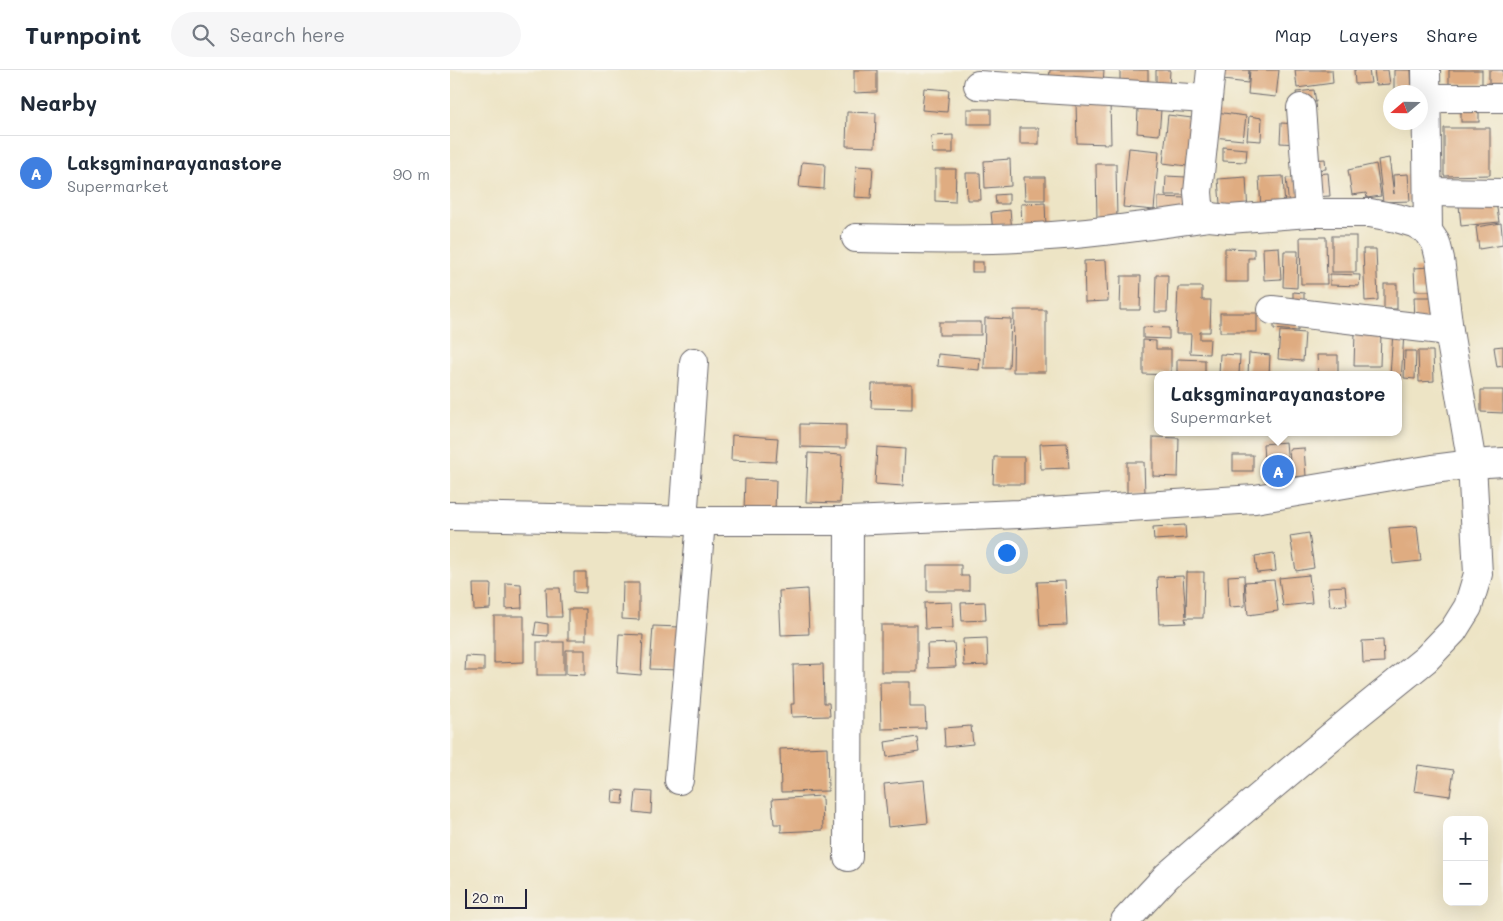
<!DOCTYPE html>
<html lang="en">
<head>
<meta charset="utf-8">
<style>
  :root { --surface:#fff; --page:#f6f6f7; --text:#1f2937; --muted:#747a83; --line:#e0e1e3; --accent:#d1495b }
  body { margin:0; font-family:Mali,sans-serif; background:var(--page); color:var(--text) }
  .controls { position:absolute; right:15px; bottom:15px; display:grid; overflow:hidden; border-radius:10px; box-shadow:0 5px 20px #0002 }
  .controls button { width:45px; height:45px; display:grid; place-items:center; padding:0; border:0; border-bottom:1px solid var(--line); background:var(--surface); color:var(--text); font:25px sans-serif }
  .compass { position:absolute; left:933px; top:15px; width:45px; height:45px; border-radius:50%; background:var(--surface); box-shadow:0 5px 20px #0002; rotate:250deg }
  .scale { position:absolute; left:15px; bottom:12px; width:62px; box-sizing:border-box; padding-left:5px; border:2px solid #22223b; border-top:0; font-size:14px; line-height:18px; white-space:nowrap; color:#22223b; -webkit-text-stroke:4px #f7f3e8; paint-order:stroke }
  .you { position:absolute; left:556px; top:482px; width:18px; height:18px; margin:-12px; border:4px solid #fff; border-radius:50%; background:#1a73e8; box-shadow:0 0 0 8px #1a73e833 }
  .badge { display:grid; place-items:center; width:32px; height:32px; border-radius:50%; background:var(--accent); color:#fff; font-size:16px; font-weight:700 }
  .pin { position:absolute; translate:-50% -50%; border:2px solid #fff; box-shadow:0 1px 5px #0006 }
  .popup { position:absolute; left:704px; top:301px; width:248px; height:65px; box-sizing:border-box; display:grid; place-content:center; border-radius:10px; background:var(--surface); filter:drop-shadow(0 1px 4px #0005); font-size:16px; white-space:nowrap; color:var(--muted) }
  .popup b { font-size:19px; color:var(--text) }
  .popup::after { content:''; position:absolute; left:50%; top:100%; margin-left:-10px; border:10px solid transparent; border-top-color:var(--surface) }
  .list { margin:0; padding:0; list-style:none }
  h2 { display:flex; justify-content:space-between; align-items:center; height:65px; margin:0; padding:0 20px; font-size:21px }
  h2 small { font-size:16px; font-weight:400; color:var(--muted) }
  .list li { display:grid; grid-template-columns:32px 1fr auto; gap:15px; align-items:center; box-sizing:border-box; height:75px; padding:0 20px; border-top:1px solid var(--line) }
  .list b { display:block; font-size:19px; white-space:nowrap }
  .list p { margin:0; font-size:16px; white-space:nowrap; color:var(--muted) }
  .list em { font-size:16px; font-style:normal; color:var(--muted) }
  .icon { flex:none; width:28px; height:28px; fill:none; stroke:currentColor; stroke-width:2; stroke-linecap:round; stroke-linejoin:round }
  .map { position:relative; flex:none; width:1053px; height:851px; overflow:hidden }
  header { display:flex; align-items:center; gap:30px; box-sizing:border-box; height:70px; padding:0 25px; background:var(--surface); border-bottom:1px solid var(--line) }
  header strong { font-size:24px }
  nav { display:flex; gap:28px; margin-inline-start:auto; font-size:18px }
  .search { width:350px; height:45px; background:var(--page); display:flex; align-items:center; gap:12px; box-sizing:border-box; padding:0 18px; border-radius:28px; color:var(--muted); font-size:19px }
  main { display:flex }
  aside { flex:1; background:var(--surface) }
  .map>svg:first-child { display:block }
  .building { fill:#dfac81 }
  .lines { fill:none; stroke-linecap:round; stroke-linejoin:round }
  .minor-casing { stroke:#69666b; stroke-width:30 }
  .minor { stroke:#fff; stroke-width:28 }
</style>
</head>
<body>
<header>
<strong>Turnpoint</strong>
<div class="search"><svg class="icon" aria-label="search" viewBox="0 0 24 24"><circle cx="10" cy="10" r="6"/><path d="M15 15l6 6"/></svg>Search here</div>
<nav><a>Map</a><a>Layers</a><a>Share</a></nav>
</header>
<main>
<aside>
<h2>Nearby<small></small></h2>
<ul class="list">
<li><span class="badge" style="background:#3f7fe0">A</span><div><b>Laksgminarayanastore</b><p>Supermarket</p></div><em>90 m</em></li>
</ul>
</aside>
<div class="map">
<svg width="1053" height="851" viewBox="0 0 1053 851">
  <rect width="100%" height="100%" fill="#f7f3e8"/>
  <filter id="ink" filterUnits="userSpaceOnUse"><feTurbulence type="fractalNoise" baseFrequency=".02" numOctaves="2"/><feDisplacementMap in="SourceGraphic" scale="10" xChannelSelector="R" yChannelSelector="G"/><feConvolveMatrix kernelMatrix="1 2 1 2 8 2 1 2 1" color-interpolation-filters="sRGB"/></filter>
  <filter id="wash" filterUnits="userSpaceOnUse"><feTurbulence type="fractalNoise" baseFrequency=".0096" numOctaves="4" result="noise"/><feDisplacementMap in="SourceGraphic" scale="20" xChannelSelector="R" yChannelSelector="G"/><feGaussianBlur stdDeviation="1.12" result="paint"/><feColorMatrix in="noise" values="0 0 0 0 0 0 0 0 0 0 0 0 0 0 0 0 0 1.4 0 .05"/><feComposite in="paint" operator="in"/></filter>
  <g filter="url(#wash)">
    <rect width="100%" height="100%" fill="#ede4c5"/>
    <g id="blocks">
      <g class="building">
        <path d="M404,0H427V22L404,23Z"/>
        <path d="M600,0H654L653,15L599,10Z"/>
        <path d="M670,0H698V18L670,17Z"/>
        <path d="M706,0H720L719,19H706Z"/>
        <path d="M774,0H799L798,13L773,10Z"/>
        <path d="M800,0H829L826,27L798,24Z"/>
        <path d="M845,0H882L883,13L847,18Z"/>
        <path d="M904,0H919L921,13L905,14Z"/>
        <path d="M924,0H938L940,14L926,15Z"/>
        <path d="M944,0H961L962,22H944Z"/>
        <rect x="999" y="0" width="33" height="14"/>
        <rect x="1039" y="0" width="14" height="19"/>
        <path d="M474,18L499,20L497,42L472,40Z"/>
        <path d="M864,20L866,32L848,33L846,22Z"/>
        <path d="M626,32H660L661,74L627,73Z"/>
        <path d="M688,38L711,40L709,65L687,63Z"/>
        <rect x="1011" y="38" width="18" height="14"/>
        <rect x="517" y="39" width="24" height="15"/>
        <path d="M397,42L426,43L425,77L396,76Z"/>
        <path d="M766,42L796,46L793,70L763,67Z"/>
        <path d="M718,45L742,48L737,96L713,93Z"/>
        <path d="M799,46L812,48L811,71L797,70Z"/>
        <path d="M831,53L849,54L848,74L830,73Z"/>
        <rect x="570" y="58" width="19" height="16"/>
        <path d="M994,58H1040V105L994,106Z"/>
        <path d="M503,65V83H482L481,66Z"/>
        <path d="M773,77L797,79L796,92L773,91Z"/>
        <path d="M679,78L709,81L704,140L673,137Z"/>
        <path d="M939,88L944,124L943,105L958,104L960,131L933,132L928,90Z"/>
        <path d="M560,89L561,116L535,118L534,91Z"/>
        <path d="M875,89L876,99L864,100L863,90Z"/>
        <path d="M352,92L375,94L374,119L349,117Z"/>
        <path d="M646,94H666L667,150L647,151Z"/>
        <path d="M926,94L931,126L917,128L916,123L902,125L898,100Z"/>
        <path d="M406,96L423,97L421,128L404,127Z"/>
        <path d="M485,99H506L505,132L485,131Z"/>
        <path d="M516,103H530L531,130H517Z"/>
        <path d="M878,103L880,126L865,127L864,104Z"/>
        <path d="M716,106L736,107V125H715Z"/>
        <path d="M833,106L835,138L811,139L809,107Z"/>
        <path d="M574,107H595V130H575Z"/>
        <path d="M796,107L798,144L771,146L768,109Z"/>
        <path d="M851,107L854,136L839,137L836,108Z"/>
        <path d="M559,124V134H546L545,125Z"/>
        <path d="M708,127L736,128V146L708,145Z"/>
        <path d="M1046,131L1049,152L1011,156L1009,135Z"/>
        <path d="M595,133L596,157L572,158L571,134Z"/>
        <path d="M560,140L562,161L543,163L541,142Z"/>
        <path d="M1051,153L1053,175L1029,179L1026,157Z"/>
        <rect x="882" y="166" width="24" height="36"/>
        <path d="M850,167H876L877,214H851Z"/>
        <path d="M829,177L831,209L814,210L813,178Z"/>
        <path d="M775,178L804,179V188H798V212H775Z"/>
        <path d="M913,179H926L928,230L915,231Z"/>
        <path d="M834,181H848L847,218L833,217Z"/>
        <path d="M656,190L658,231L635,232L634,191Z"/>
        <rect x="522" y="192" width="11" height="10"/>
        <path d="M980,197L981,221H965L964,198Z"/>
        <path d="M880,204L910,205L909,216L880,215Z"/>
        <path d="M706,205H718L717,242H705Z"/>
        <path d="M671,206H691L690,240H670Z"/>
        <rect x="934" y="214" width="13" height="25"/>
        <path d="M728,217H752V230H761L760,262H750V269H760L759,284L740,283L741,264H726Z"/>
        <path d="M843,222L854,223V242L843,241Z"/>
        <path d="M964,227H983V250H965Z"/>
        <path d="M564,240H596V302H563Z"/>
        <rect x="770" y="243" width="37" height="19"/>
        <path d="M824,247L849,248L848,261L824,259Z"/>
        <path d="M535,248L561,249L559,298H534Z"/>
        <rect x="489" y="252" width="42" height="13"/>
        <path d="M693,257L719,258V269L693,268Z"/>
        <path d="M830,261L855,263L853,291L828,289Z"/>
        <path d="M905,262L931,263L930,296H904Z"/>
        <path d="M943,262H954L951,312H948V305H940Z"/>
        <path d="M693,270L706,271V279H721V305L693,304Z"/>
        <path d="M1053,276V296L1047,297L1044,277Z"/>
        <path d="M955,281H966L965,309L954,308Z"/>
        <path d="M968,281H983L984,311L969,312Z"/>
        <path d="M799,283L820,285L819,305H798Z"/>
        <path d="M488,284L530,288L529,300L487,296Z"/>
        <path d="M770,284L790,285L789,305H769Z"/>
        <path d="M867,285H888V305H868Z"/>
        <path d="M727,289L755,290V305H727Z"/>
        <path d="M422,314H462V339L421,338Z"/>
        <path d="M1031,320H1053V343L1031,342Z"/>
        <path d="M350,354L396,355V378L350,377Z"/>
        <path d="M282,365L328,368L326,392L281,390Z"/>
        <path d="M703,367L729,368L728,407L703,406Z"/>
        <path d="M836,372L839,407L815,408L813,374Z"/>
        <path d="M617,373L619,398L591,399L590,374Z"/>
        <path d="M427,377L455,379L453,416L425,414Z"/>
        <path d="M854,378L856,406L841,407L839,379Z"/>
        <path d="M358,383L392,385L390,433L356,432Z"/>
        <rect x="783" y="385" width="20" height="16"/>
        <path d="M544,387H574V414H543Z"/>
        <path d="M677,392H694L695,424H677Z"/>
        <path d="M295,409L326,410L325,441L294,440Z"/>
        <path d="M735,455L736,468L704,470L703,457Z"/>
        <path d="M967,456L971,491L943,494L939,458Z"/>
        <path d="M859,463L864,498L846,501L840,466Z"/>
        <path d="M824,483L826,501L807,503L805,486Z"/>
        <path d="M477,495H511V506H519V521H477Z"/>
        <path d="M124,502H136V523L124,522Z"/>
        <path d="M737,502H754L753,548H735L736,553L709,554L707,507L733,506L736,546Z"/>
        <path d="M794,505L795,536L779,537L778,506Z"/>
        <path d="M859,505L862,533L833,536L829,508Z"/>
        <path d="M824,510L828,541L798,545L795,512Z"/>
        <path d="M615,511L617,555L590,556L587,512Z"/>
        <path d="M56,513L71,514L72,538L56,539Z"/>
        <path d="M173,513H189V550L172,549Z"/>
        <path d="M23,514H41L40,539L24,540Z"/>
        <path d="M895,516L897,535L880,536L878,517Z"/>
        <path d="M96,518H110L112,547H97Z"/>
        <path d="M357,519L359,564L331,565L329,521Z"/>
        <path d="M502,532L503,558L475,559L474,533Z"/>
        <path d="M535,532L536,550L512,551L511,533Z"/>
        <rect x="118" y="539" width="18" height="31"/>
        <path d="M44,546H74V592L44,593Z"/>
        <path d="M86,552L98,554V566L84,565Z"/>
        <rect x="431" y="555" width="36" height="47"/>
        <path d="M203,556L230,557L228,600L200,599Z"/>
        <path d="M169,564L193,565L191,605L167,603Z"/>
        <path d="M537,568L538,595L514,596L513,569Z"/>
        <path d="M933,570L934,592L913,593L912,571Z"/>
        <rect x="87" y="572" width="27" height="33"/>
        <path d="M504,573L506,597L478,598L477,574Z"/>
        <path d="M116,580H135V605L116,604Z"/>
        <path d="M16,586L34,587V601H15Z"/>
        <path d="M373,594L374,633H379L380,646L342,647L341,634H344L343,595Z"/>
        <path d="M430,612H460V637H475L476,658L431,659Z"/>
        <path d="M521,656L523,674L495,677L494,658Z"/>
        <path d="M467,667L469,682L437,687L435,672Z"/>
        <path d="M377,677L378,721L331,722L330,679Z"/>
        <path d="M968,695L1004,700L1000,726L964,721Z"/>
        <path d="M474,710L478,753L438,757L434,714Z"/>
        <path d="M163,720L174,721L173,734L162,733Z"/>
        <path d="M186,721L202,722L201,744L184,742Z"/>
        <path d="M372,726L373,760L331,762V754H324L322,729Z"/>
      </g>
    </g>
  </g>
  <g filter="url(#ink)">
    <use href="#blocks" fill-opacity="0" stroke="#69666b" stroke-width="1"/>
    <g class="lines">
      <defs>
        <g id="minor">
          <path d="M976,0L978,161"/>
          <path d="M528,15L757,29"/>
          <path d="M976,28H1053"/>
          <path d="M851,38L859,143"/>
          <path d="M978,122L1053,123"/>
          <path d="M406,168C466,169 526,171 585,167C643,164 701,155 759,147"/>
          <path d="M822,240L999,261"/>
          <path d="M0,446L251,451H399L569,444L805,429L983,399L1022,394L1053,392"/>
          <path d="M233,451L244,292"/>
          <path d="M229,710L251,451"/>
          <path d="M398,787L399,451"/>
          <path d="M675,851L717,806L764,765L908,644L976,589L1003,561L1018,537L1028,504L1022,394L999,261L990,189L986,173L978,161L964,153L947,148L920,143H859L779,149L759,147L752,141L749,134L748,122L761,0"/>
        </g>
      </defs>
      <use href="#minor" class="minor-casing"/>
      <use href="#minor" class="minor"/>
    </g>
  </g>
</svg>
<div class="controls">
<button>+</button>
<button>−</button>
</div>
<svg class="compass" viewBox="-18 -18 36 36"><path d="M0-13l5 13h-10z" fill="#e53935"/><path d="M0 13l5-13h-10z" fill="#747a83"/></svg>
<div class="scale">20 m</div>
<div class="you"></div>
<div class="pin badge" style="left:828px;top:401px;background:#3f7fe0">A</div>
<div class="popup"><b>Laksgminarayanastore</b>Supermarket</div>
</div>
</main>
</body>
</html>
